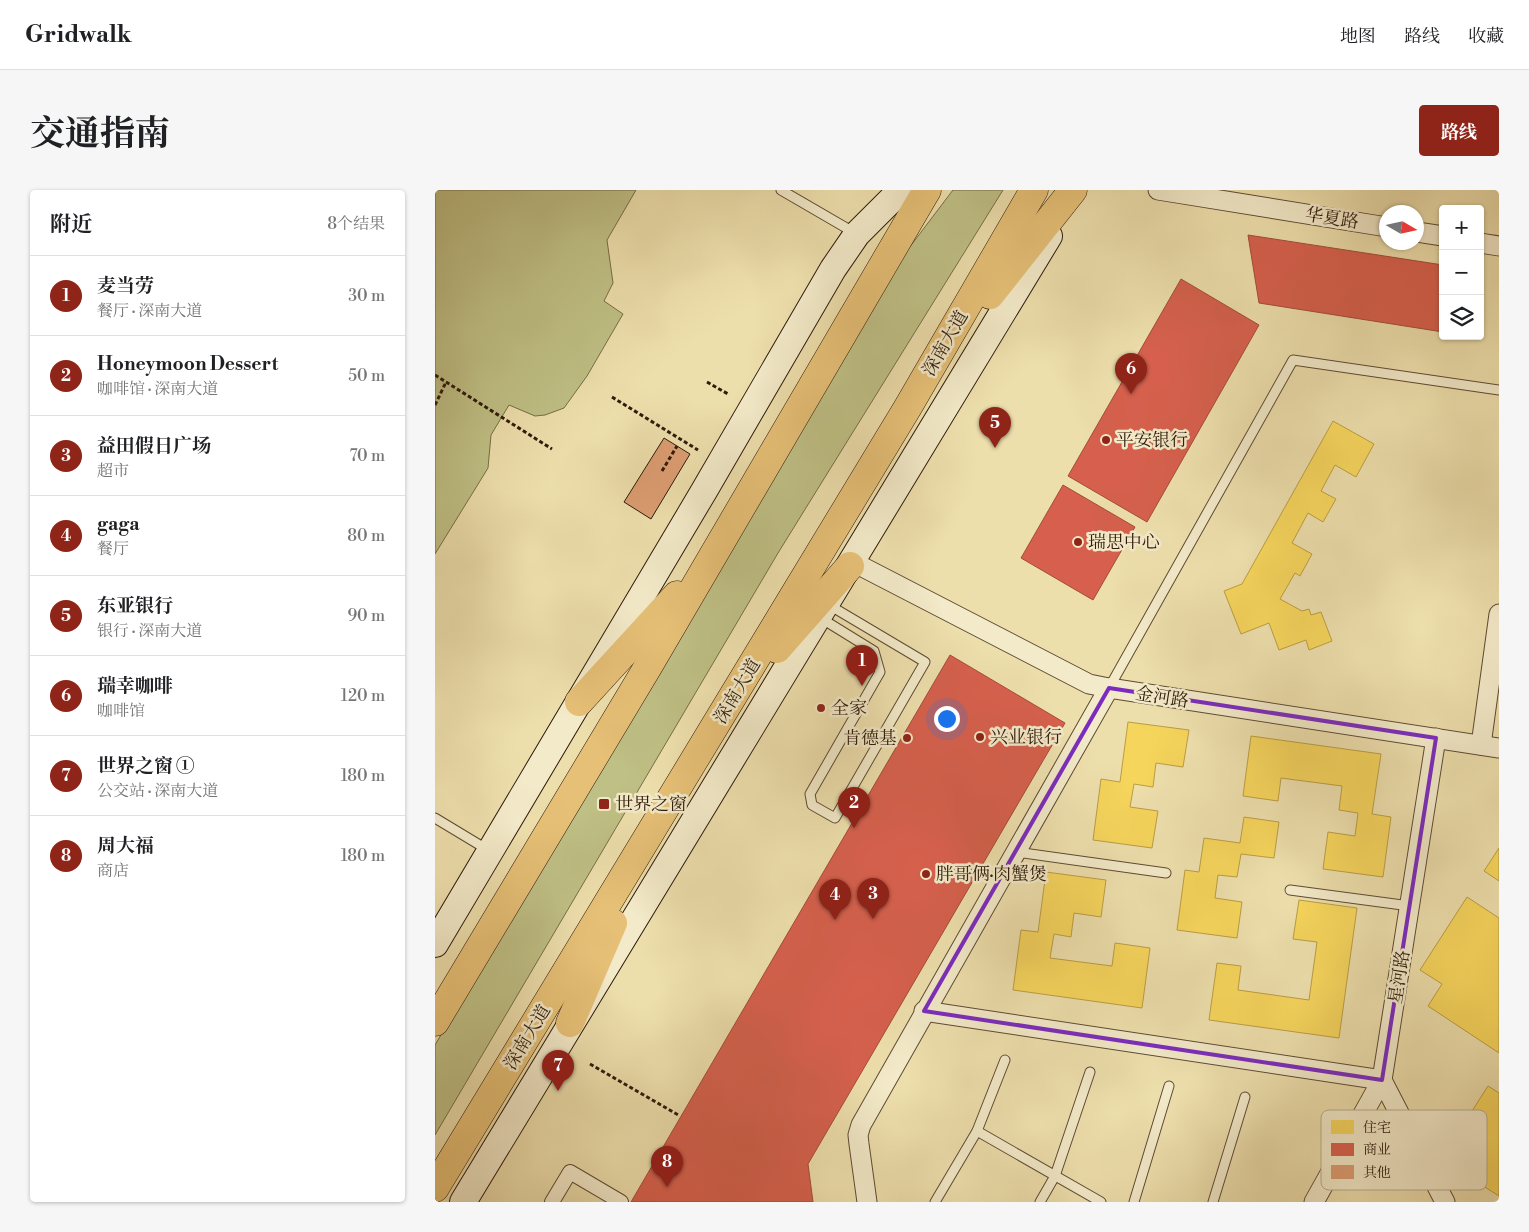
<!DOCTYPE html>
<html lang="zh">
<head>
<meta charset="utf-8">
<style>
  :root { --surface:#fff; --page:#f6f6f6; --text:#202124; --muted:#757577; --line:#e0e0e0; --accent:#8f2418 }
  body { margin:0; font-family:"Libre Bodoni","Noto Serif SC",serif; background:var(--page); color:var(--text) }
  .controls { position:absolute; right:15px; top:15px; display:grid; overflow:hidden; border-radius:5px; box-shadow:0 1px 4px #0004 }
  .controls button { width:45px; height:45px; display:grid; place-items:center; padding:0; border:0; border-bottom:1px solid var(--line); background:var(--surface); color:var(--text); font:25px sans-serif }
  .compass { position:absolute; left:944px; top:15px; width:45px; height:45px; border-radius:50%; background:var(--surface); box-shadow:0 1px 4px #0004; rotate:99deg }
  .you { position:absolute; left:511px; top:528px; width:18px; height:18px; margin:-12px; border:4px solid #fff; border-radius:50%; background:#1a73e8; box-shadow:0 0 0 8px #1a73e833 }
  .badge { display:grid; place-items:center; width:32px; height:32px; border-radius:50%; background:var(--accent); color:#fff; font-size:16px; font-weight:700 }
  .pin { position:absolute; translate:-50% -41px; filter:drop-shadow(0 1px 2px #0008) }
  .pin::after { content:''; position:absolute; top:26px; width:18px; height:15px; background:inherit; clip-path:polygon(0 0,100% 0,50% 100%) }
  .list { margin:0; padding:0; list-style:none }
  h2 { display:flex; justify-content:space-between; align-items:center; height:65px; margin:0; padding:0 20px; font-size:21px }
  h2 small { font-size:16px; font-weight:400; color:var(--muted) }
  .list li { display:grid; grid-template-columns:32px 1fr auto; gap:15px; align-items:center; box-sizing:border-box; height:80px; padding:0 20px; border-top:1px solid var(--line) }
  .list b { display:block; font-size:19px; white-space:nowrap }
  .list p { margin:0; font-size:16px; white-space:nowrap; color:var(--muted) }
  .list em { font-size:16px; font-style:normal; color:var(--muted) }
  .icon { flex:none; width:28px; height:28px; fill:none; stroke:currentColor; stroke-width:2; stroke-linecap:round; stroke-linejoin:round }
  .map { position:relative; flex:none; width:1064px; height:1012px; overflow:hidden; border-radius:5px }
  header { display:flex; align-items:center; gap:30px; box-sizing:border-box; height:70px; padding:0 25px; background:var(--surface); border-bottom:1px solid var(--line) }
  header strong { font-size:24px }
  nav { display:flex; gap:28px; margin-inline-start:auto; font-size:18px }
  .intro { display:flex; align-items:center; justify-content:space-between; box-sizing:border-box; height:120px; padding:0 30px }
  h1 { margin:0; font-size:35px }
  .button { padding:12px 22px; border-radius:5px; background:var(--accent); color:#fff; font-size:18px; font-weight:700 }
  main { display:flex; gap:30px; padding:0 30px }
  aside { flex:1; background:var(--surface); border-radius:5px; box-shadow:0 1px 4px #0004 }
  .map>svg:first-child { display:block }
  .green { fill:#bfc085; stroke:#776d48 }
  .homes { fill:#f6d55c; stroke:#ba9d44 }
  .shops { fill:#d6604d; stroke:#a44b3a }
  .building { fill:#dc9d72; stroke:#2f1a0c }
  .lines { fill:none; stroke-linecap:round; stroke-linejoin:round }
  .service-casing { stroke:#5e4b34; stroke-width:11 }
  .pedestrian-casing { stroke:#5e4b34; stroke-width:16 }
  .minor-casing { stroke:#5e4b34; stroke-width:21 }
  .secondary-casing { stroke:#2f1a0c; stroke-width:28 }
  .primary-casing { stroke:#2f1a0c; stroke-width:29 }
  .path { stroke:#2f1a0c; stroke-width:3; stroke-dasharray:4 2.5; stroke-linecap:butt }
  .service { stroke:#f3eac9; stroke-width:9 }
  .pedestrian { stroke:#f3eac9; stroke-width:14 }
  .minor { stroke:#f3eac9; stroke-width:19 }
  .secondary { stroke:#f3eac9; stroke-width:26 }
  .primary { stroke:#e6c076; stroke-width:28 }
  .marked { fill:none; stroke:#7b2cbf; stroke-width:4; stroke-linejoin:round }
  .poi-dot { fill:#8f2418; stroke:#f3eac9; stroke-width:2 }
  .labels { text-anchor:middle; stroke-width:5; stroke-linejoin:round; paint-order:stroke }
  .street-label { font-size:18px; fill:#2f1a0c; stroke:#f3eac9 }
  .poi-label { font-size:18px; fill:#2f1a0c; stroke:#f3eac9; text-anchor:start }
  .key { fill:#f3eac9; stroke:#b8ac90; stroke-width:1 }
  .key-label { font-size:14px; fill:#2f1a0c }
</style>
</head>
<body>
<header>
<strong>Gridwalk</strong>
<nav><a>地图</a><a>路线</a><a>收藏</a></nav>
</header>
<div class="intro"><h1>交通指南</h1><a class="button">路线</a></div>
<main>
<aside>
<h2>附近<small>8个结果</small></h2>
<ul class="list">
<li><span class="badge">1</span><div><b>麦当劳</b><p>餐厅 · 深南大道</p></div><em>30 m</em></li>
<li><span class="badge">2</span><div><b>Honeymoon Dessert</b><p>咖啡馆 · 深南大道</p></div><em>50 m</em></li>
<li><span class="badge">3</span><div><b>益田假日广场</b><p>超市</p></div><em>70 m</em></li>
<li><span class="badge">4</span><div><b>gaga</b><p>餐厅</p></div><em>80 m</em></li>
<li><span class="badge">5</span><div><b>东亚银行</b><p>银行 · 深南大道</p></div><em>90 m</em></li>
<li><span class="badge">6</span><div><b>瑞幸咖啡</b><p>咖啡馆</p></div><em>120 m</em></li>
<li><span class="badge">7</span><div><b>世界之窗 ①</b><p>公交站 · 深南大道</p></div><em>180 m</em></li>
<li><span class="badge">8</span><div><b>周大福</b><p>商店</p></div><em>180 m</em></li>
</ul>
</aside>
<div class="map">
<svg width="1064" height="1012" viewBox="0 0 1064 1012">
  <rect width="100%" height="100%" fill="#eddfac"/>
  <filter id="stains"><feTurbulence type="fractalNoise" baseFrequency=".004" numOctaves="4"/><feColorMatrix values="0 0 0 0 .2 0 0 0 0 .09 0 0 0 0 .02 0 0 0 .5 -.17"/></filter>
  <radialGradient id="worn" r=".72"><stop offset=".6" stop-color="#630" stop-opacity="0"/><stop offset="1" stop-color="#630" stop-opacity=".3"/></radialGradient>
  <g class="green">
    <path d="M0,0H201L172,50L178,93L169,111L188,124L152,186L129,218L110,225L100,226L74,215L56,245L53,278L0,364Z"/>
    <path d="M518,0H568L343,363L0,945V855L458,79Z"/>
  </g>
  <g class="homes">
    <path d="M898,231L939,254L921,287L900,275L886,301L901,309L888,332L873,323L857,353L877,364L865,386L860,383L845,409L867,421L874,419L876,425L886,422L897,451L874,460L871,450L844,460L834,433L806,444L789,401L807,394Z"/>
    <path d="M693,532L754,540L748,577L721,573L718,597L699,594L695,617L723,621L717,658L658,650L666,589L685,592Z"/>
    <path d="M816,546L946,564L937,624L956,627L948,687L888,679L893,642L920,646L923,623L904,620L907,596L846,588L843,611L808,606Z"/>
    <path d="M809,627L844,632L839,668L806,664L802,687L783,685L780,708L807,712L802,748L742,740L750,680L764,682L769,648L805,653Z"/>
    <path d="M1064,658V691L1049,681Z"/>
    <path d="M611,682L671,690L666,727L639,723L636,747L619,744L615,768L677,776L680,753L715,758L707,818L578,800L586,740L603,742Z"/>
    <path d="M1032,707L1064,728V863L993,816L1007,794L985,780Z"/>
    <path d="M864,710L922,718L904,848L774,830L782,773L806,776L803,800L874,810L882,752L858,749Z"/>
    <path d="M1053,896L1064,903V1006L1031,985L1037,975L1028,969L1032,962L1026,958L1032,949L1023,943Z"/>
  </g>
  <g class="shops">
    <path d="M813,45L1008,75V142L824,113Z"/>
    <path d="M746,89L824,135L712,332L633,286Z"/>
    <path d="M628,295L700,337L658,410L586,368Z"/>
    <path d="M515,465L630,533L373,974L378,1012H196Z"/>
  </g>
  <path class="building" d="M229,248L255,264L216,329L189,312Z"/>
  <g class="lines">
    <defs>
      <g id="service">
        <path d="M346,0L420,43"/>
        <path d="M384,427L439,461L445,482L375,604L377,615L400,628L490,472L394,415"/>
        <path d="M674,498L858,170L1064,200"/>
        <path d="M0,628L53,660"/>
        <path d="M581,662L731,683"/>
        <path d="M855,700L975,716"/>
        <path d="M542,941L666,1012"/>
        <path d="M500,1012L542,941L570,870"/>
        <path d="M605,1012L620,986L655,882"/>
        <path d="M699,1012L734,896"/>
        <path d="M778,1012L810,907"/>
      </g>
      <path id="pedestrian" d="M117,1012L135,982L186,1012"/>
      <g id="minor">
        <path d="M723,0L952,37"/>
        <path d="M982,42L1008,46"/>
        <path d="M1045,53L1064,56"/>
        <path d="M418,372L654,494L674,498L1064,558"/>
        <path d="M1001,548L947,890L1010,1012"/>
        <path d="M1046,555L1064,424"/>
        <path d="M489,821L947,890L879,1012"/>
        <path d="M432,1012L424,954L423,945L426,935L674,498"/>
      </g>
      <g id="secondary">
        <path d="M0,754L269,301L398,79L422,44L466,0"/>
        <path d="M28,1012L614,46"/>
      </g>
      <g id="primary">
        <path d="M555,105L638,0"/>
        <path d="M342,459L415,376"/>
        <path d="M144,512L242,405"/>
        <path d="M0,832L214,475L492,0"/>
        <path d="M135,833L178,733"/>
        <path d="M0,998L473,217L599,0"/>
      </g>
    </defs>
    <use href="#service" class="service-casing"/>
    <use href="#pedestrian" class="pedestrian-casing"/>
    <use href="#minor" class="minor-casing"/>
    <use href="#secondary" class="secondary-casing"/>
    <use href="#primary" class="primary-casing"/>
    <g class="path">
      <path d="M0,185L117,259"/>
      <path d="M272,192L293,204"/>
      <path d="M177,207L263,260"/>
      <path d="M0,215L11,192"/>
      <path d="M227,281L242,256"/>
      <path d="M155,874L245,926"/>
    </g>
    <use href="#service" class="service"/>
    <use href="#pedestrian" class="pedestrian"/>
    <use href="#minor" class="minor"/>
    <use href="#secondary" class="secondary"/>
    <use href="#primary" class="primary"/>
  </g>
  <path class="marked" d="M674,498L1001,548L947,890L489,821Z"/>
  <g class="poi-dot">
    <circle cx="671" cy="250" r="5"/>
    <circle cx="643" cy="352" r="5"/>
    <circle cx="386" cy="518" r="5"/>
    <circle cx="545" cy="547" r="5"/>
    <circle cx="472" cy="548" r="5"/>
    <rect x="163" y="608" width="12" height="12" rx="2.5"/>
    <circle cx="491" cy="684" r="5"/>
  </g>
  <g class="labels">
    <g class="street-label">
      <text transform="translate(897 28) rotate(9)" y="6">华夏路</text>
      <text transform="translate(510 153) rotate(-60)" y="6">深南大道</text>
      <text transform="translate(302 501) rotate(-59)" y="6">深南大道</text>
      <text transform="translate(727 507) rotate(9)" y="6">金河路</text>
      <text transform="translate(964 787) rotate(-81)" y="6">星河路</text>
      <text transform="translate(92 847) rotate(-59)" y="6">深南大道</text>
    </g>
    <g class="poi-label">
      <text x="681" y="256">平安银行</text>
      <text x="653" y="358">瑞思中心</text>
      <text x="396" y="524">全家</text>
      <text x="555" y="553">兴业银行</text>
      <text x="462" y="554" text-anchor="end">肯德基</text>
      <text x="180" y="620">世界之窗</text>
      <text x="501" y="690">胖哥俩·肉蟹煲</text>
    </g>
  </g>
  <rect x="886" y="920" width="166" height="80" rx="8" class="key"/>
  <rect x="896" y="930" width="23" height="14" fill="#f6d55c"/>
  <rect x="896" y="953" width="23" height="13" fill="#d6604d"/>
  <rect x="896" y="975" width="23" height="14" fill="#dc9d72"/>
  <g class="key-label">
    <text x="928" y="942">住宅</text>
    <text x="928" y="964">商业</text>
    <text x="928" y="987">其他</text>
  </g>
  <rect width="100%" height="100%" filter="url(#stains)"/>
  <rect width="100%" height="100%" fill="url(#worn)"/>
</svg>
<div class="controls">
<button>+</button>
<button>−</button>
<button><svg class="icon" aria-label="layers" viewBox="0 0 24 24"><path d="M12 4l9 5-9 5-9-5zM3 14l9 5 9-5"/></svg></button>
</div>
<svg class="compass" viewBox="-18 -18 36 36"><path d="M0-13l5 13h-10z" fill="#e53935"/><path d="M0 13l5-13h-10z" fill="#757577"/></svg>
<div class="you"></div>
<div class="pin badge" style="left:427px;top:496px">1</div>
<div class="pin badge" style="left:419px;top:638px">2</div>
<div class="pin badge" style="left:438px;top:729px">3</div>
<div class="pin badge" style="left:400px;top:730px">4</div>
<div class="pin badge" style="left:560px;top:258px">5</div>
<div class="pin badge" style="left:696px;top:204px">6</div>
<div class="pin badge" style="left:123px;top:901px">7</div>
<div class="pin badge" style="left:232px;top:997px">8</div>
</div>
</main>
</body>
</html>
